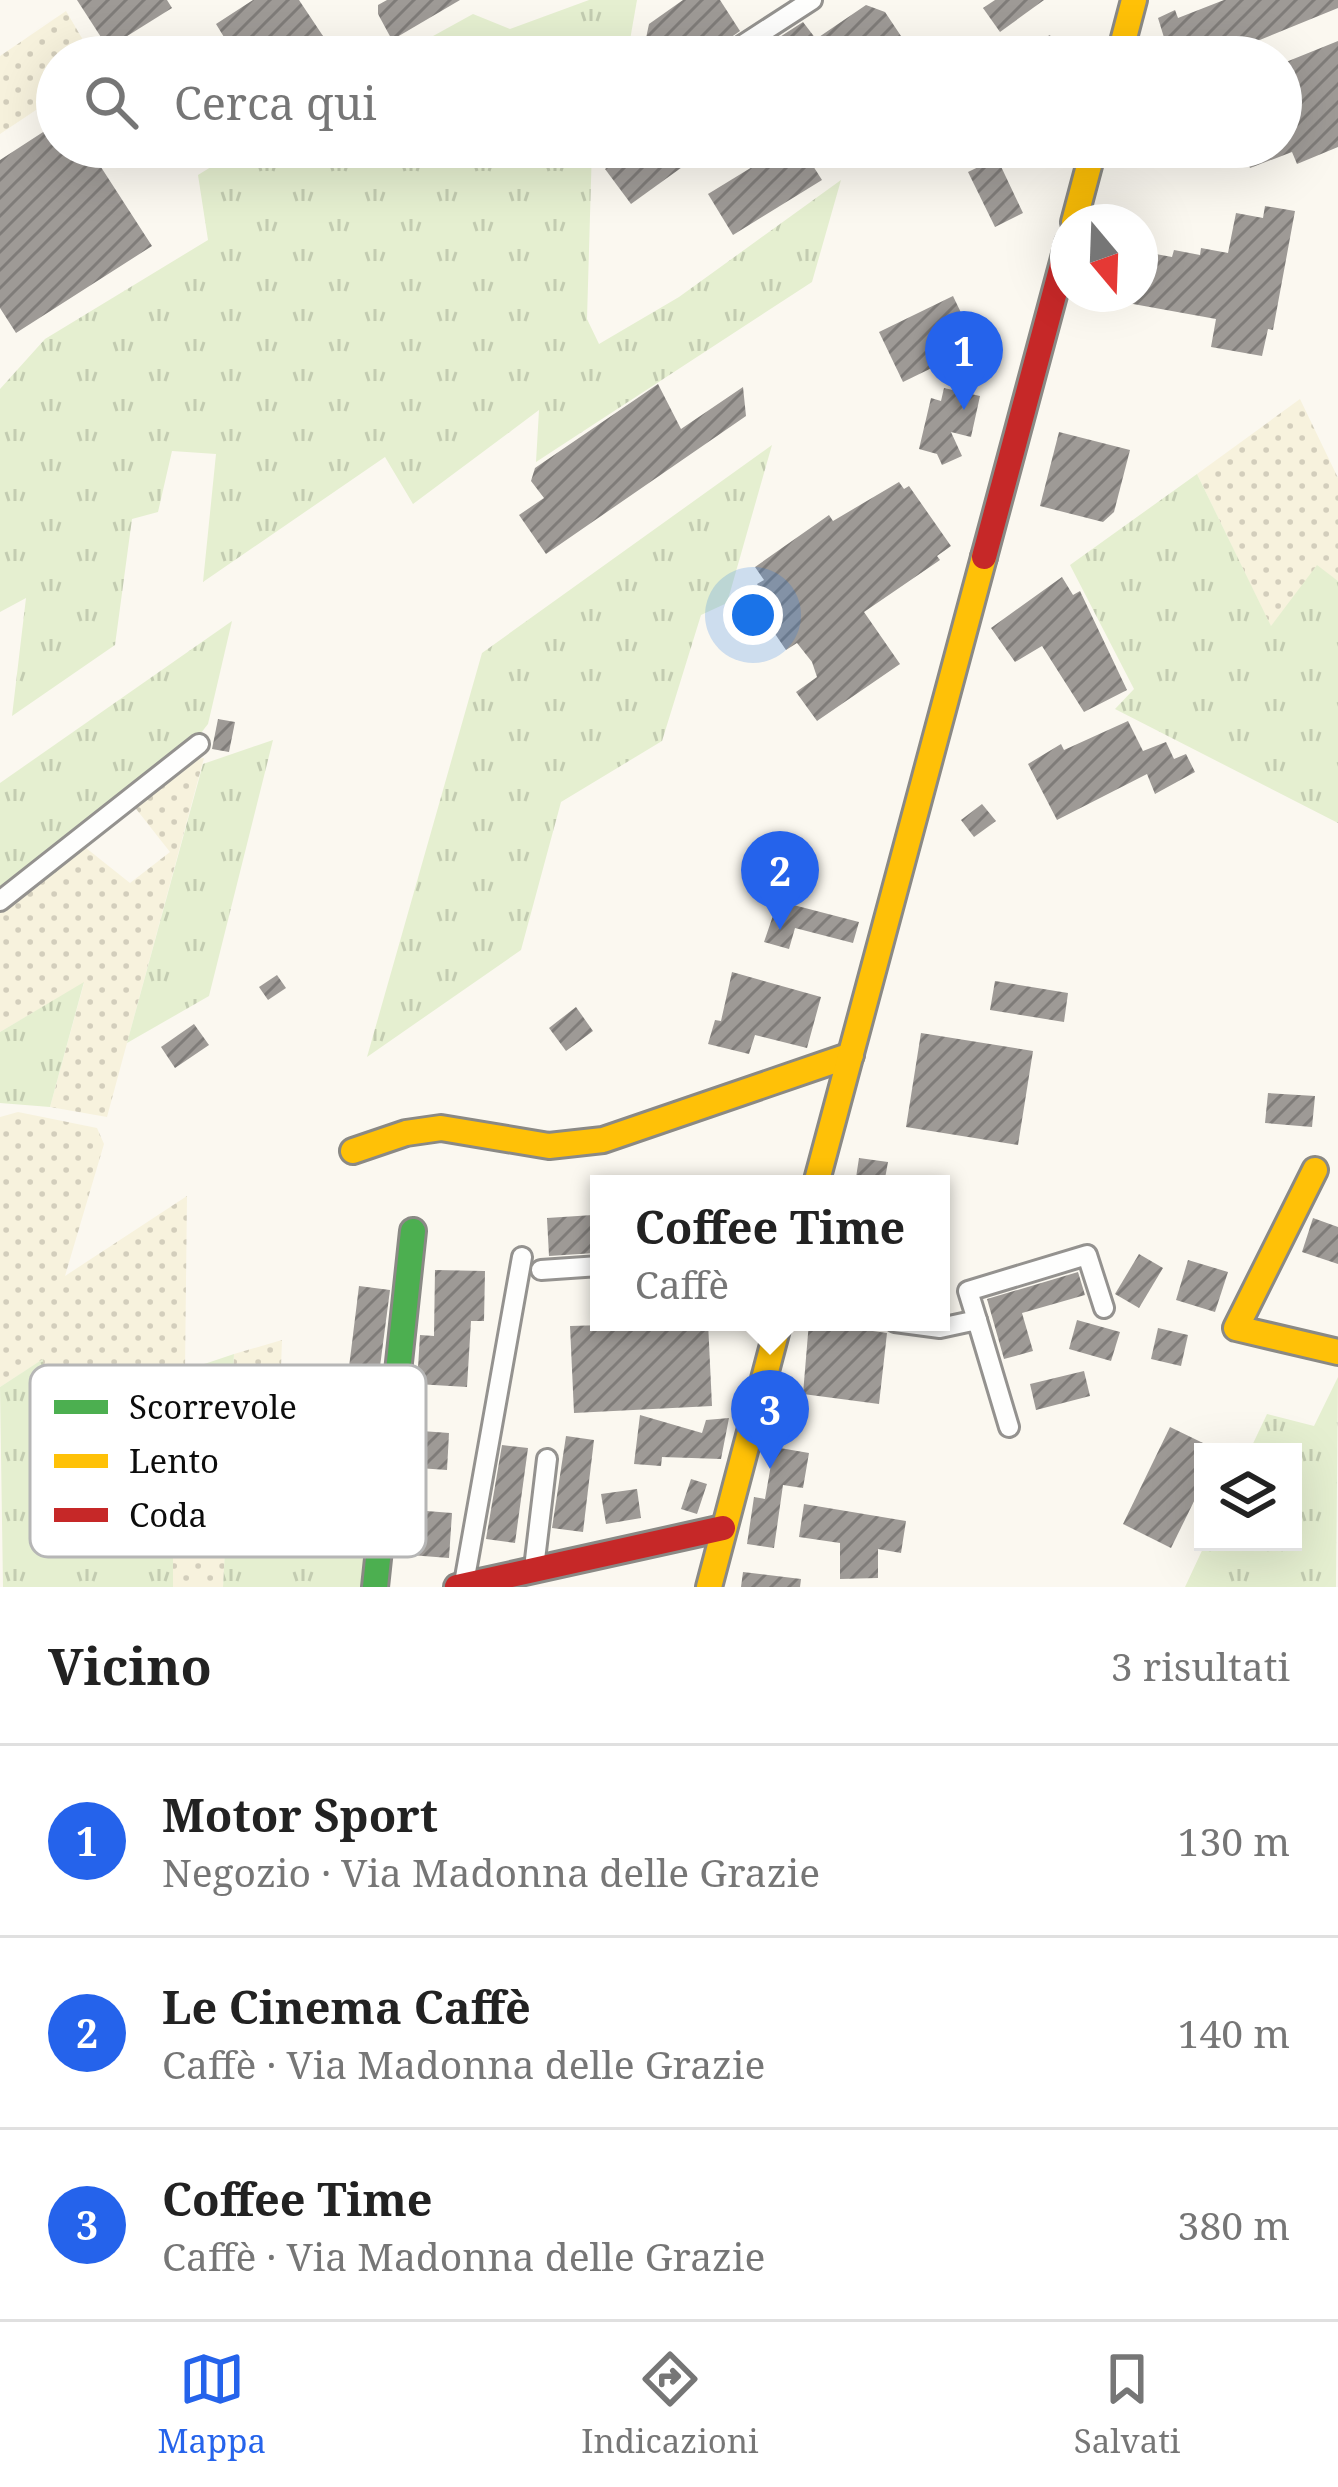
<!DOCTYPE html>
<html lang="it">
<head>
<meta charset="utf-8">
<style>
  :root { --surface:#fff; --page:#f2f2f2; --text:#222; --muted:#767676; --line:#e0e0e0; --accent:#2563eb }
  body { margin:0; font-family:"Noto Serif",serif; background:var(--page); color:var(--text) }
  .controls { position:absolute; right:36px; bottom:36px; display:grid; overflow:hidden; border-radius:0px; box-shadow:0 12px 48px #0002 }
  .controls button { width:108px; height:108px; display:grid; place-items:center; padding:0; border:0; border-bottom:3px solid var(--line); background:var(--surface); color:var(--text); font:60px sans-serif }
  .compass { position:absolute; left:1050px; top:204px; width:108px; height:108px; border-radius:50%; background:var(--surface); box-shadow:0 12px 48px #0002; rotate:161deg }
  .you { position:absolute; left:753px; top:615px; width:42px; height:42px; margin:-30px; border:9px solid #fff; border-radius:50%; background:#1a73e8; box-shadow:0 0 0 18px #1a73e833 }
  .badge { display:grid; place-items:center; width:78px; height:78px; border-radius:50%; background:var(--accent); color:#fff; font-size:39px; font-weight:700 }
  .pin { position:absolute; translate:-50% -99px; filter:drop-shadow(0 3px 6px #0008) }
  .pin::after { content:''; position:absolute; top:63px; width:42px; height:36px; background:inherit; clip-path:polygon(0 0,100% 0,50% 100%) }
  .popup { position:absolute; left:590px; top:1175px; width:360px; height:156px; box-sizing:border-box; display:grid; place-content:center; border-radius:0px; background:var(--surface); filter:drop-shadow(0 3px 9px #0005); font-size:39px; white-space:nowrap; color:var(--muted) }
  .popup b { font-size:45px; color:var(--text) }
  .popup::after { content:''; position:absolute; left:50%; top:100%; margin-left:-24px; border:24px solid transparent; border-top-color:var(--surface) }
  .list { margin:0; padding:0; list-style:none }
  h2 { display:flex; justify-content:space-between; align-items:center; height:156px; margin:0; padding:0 48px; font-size:51px }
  h2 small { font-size:39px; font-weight:400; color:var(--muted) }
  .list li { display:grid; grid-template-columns:78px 1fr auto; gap:36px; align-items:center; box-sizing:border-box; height:192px; padding:0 48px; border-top:3px solid var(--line) }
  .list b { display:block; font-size:45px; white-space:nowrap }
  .list p { margin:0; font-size:39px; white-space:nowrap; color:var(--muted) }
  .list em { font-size:39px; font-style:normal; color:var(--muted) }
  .icon { flex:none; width:66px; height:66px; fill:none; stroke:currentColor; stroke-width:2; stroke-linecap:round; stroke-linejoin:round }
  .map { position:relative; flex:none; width:1338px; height:1587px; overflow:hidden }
  .search { position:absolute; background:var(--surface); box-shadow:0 12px 48px #0002; left:36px; right:36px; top:36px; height:132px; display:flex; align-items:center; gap:30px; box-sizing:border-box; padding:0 42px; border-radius:66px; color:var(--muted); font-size:45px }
  .sheet { height:732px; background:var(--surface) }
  nav { display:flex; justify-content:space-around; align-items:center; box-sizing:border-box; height:168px; border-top:3px solid var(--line); background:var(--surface); font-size:33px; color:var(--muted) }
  nav a { display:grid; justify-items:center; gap:6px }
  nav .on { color:var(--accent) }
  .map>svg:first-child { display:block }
  .farmland { fill:url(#farmland-dots) }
  .grass { fill:url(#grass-tufts) }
  .building { fill:url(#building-hatch) }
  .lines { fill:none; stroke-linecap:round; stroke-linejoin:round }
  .street-casing { stroke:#94928f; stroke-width:24 }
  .fast-casing { stroke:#8a8985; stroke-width:30 }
  .slow-casing { stroke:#8a8985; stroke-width:30 }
  .jam-casing { stroke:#8a8985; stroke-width:30 }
  .street { stroke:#fefefd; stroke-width:18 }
  .fast { stroke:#4caf50; stroke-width:24 }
  .slow { stroke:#ffc107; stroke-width:24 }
  .jam { stroke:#c62828; stroke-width:24 }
  .key { fill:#fff; stroke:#b6b6b6; stroke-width:3 }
  .key-label { font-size:33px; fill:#0c0c0c }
</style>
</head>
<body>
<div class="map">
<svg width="1338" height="1587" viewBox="0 0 1338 1587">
  <defs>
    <pattern id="farmland-dots" width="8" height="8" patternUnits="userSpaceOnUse" patternTransform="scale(3)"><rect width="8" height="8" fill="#f7f2dd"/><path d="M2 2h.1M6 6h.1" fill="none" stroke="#d3cebc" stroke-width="1.8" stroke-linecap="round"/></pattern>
    <pattern id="grass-tufts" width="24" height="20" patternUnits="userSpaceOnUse" patternTransform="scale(3)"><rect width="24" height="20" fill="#e5efd0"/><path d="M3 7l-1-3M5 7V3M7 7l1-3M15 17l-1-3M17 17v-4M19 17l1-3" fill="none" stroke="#c3ccb1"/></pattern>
    <pattern id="building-hatch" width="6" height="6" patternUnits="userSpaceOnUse" patternTransform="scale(3)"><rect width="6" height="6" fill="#9e9a96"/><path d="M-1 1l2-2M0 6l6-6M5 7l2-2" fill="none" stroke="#7f7c79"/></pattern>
  </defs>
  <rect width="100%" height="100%" fill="#fbf8f0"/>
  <g class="farmland">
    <path d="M66,11L93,57H57V96L0,134V56Z"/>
    <path d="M1300,399L1338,478V581L1317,566L1271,627L1197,474Z"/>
    <path d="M204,758L107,1117L50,1107L84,983L0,1032V908L81,844L130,883L170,852L133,805L189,760Z"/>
    <path d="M18,1112L97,1128L104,1144L65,1276L187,1196L185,1371L46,1418L42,1360L0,1387V1117Z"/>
    <path d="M282,1340L276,1505L227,1512L223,1587H173V1512L226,1499L234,1354Z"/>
  </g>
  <g class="grass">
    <path d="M589,0H637L627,57H395L473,14L510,29Z"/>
    <path d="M243,147H592L587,319L599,344L679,297L841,180L812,282L536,462L539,410L413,504L385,457L203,582L216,454L172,451L158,512L132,519L115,645L12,716L26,598L0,612V389L45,339L208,240L198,175Z"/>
    <path d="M772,445L727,603L701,615L662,741L561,802L521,950L367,1057L482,653Z"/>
    <path d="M1197,474L1271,626L1317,565L1338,581V823L1115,709L1134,689L1070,565Z"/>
    <path d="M232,621L208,724L197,738L0,887V783Z"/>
    <path d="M273,740L209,996L127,1043L203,764Z"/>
    <path d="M84,982L50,1107L0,1103V1032Z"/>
    <path d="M234,1354L226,1500L173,1512V1587H3L0,1387L43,1359L47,1417Z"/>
    <path d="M1338,1377L1336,1587H1185L1206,1542H1293V1452H1249L1267,1414L1314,1426Z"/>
    <path d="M277,1441L371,1443L381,1472L366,1587H223L227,1511L276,1505Z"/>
  </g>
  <g class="building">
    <path d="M77,0H167L172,8L108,48Z"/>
    <path d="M253,0H299L337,57H206L227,42L216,24Z"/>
    <path d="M387,0H460L392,40L378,14V5Z"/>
    <path d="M683,0H720L740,31L703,57H642L649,24Z"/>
    <path d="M995,0H1044L1000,32L983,8Z"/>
    <path d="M1224,0H1338V8L1218,57H1170L1158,18L1175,10L1178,18Z"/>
    <path d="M866,5L885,12L915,57H749L803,22L816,39Z"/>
    <path d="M1050,35L1060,57H1004Z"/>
    <path d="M1338,41V147L1297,164L1292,152L1250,168L1241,147H1281V64Z"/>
    <path d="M57,123V147H88L152,246L16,333L0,308V160Z"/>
    <path d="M635,147H710L631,204L605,169Z"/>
    <path d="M785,147H801L822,180L733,235L708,194Z"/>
    <path d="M901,147H946V148L908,163Z"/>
    <path d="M997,158L1023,213L995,227L968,172Z"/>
    <path d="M1265,206L1295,211L1273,330L1268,329L1262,356L1211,347L1216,319L1111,300L1112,294H1140V257L1145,252L1172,257L1174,250L1200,255L1201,248L1228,253L1236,213L1263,218Z"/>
    <path d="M953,296L977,346L903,382L879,332Z"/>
    <path d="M658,384L681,429L743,387L746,416L546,554L519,515L544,498L531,481L535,468Z"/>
    <path d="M944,388L980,396L971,437L951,432L962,456L942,465L937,454L919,449L931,398L941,401Z"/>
    <path d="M1059,432L1130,450L1114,512L1103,522L1040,506Z"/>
    <path d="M899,482L904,489L909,486L951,546L937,556L940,560L864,612L900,664L817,721L796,692L817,677L812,662L797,643L786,650L763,616L774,609L757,584L764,580L755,567L829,515L833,521Z"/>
    <path d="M1062,577L1073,595L1080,591L1127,690L1084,712L1042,646L1015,662L991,628Z"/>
    <path d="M218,719L235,722L229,752L212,749Z"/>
    <path d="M1128,721L1143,751L1166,742L1174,759L1186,754L1195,772L1155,794L1147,774L1057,820L1028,764L1061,744L1064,750Z"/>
    <path d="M982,804L996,821L974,837L961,820Z"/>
    <path d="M778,901L859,922L853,943L795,928L789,949L764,942Z"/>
    <path d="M732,972L821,997L807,1048L755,1035L749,1054L708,1044L715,1020L721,1021Z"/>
    <path d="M277,975L286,988L268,1000L259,987Z"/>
    <path d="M995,981L1068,993L1064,1022L990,1010Z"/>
    <path d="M576,1007L593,1031L566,1051L549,1028Z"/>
    <path d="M194,1024L209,1045L175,1068L161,1047Z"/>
    <path d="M921,1033L1033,1051L1018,1145L906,1127Z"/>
    <path d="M1268,1093L1315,1096L1312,1127L1265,1123Z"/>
    <path d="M859,1158L888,1162L884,1184H855Z"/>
    <path d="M593,1215L595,1253L549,1256L547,1218Z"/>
    <path d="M1313,1218L1338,1227V1264L1302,1252Z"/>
    <path d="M1139,1254L1163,1268L1139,1308L1115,1294Z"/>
    <path d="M1188,1260L1228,1272L1215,1312L1176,1300Z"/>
    <path d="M435,1270L485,1271L484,1321H471L467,1387L417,1384L420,1335L434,1336Z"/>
    <path d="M1078,1272L1085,1295L1022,1313L1033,1351L1004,1359L987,1299Z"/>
    <path d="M359,1286L390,1290L373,1420L343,1416Z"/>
    <path d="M1077,1320L1120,1332L1111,1361L1069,1349Z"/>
    <path d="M708,1322L712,1406L574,1413L570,1326Z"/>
    <path d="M809,1322L887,1333L879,1404L803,1394Z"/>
    <path d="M1158,1328L1188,1335L1181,1366L1151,1359Z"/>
    <path d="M1084,1371L1090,1396L1036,1410L1030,1384Z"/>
    <path d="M640,1415L702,1433L706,1420L729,1418L721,1459L662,1457L661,1466L634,1464Z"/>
    <path d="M1170,1427L1203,1443V1483L1171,1548L1123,1524Z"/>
    <path d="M408,1430L449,1433L447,1470L404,1467Z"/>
    <path d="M566,1436L594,1440L583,1532L552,1528Z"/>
    <path d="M502,1445L528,1448L515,1543L486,1539Z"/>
    <path d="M774,1447L809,1453L803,1488L783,1485L774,1548L747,1544L754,1497L765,1499Z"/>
    <path d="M691,1479L707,1484L697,1514L681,1509Z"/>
    <path d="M637,1489L641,1518L606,1524L601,1494Z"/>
    <path d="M804,1504L906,1521L901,1553L878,1549V1578L840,1579V1543L799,1537Z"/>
    <path d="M401,1509L452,1513L449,1558L397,1554Z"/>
    <path d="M743,1572L801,1579L800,1587H741Z"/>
  </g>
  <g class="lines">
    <defs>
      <g id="street">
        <path d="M724,57L812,0"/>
        <path d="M607,155L610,147"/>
        <path d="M0,901L199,744"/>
        <path d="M541,1270L599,1266"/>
        <path d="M977,1320L968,1291L1087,1255L1104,1308"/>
        <path d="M895,1322L940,1328L977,1320L1009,1427"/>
        <path d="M534,1568L547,1459"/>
        <path d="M464,1583L522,1257"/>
      </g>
      <path id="fast" d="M375,1587L413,1231"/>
      <g id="slow">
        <path d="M1119,57L1134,0"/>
        <path d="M1074,222L1094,147"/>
        <path d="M353,1151L406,1133L441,1128L549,1146L603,1140L851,1055"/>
        <path d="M1315,1170L1236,1328L1338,1352"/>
        <path d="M816,1184L984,557"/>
        <path d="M709,1587L779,1322"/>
      </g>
      <g id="jam">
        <path d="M984,557L1068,243"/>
        <path d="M457,1587L723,1528"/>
      </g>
    </defs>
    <use href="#street" class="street-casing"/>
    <use href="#fast" class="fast-casing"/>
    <use href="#slow" class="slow-casing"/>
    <use href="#jam" class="jam-casing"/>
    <use href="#street" class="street"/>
    <use href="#fast" class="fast"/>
    <use href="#slow" class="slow"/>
    <use href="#jam" class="jam"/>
  </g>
  <rect x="30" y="1365" width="396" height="192" rx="18" class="key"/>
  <rect x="54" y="1400" width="54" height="14" fill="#4caf50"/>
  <rect x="54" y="1454" width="54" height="14" fill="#ffc107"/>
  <rect x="54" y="1508" width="54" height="14" fill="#c62828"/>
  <g class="key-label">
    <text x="129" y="1419">Scorrevole</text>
    <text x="129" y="1473">Lento</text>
    <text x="129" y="1527">Coda</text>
  </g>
</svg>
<div class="controls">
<button><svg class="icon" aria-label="layers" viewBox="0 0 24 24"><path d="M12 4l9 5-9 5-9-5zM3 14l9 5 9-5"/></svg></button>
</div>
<svg class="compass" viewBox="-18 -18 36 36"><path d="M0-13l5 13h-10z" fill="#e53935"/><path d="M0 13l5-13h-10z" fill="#767676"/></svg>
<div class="you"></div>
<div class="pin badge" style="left:964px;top:410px">1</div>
<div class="pin badge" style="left:780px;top:930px">2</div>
<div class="pin badge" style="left:770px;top:1469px">3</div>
<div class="popup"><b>Coffee Time</b>Caffè</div>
<div class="search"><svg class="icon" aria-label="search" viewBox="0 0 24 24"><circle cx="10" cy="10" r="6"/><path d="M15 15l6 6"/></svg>Cerca qui</div>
</div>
<section class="sheet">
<h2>Vicino<small>3 risultati</small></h2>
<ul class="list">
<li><span class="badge">1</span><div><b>Motor Sport</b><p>Negozio · Via Madonna delle Grazie</p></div><em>130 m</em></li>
<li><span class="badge">2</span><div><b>Le Cinema Caffè</b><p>Caffè · Via Madonna delle Grazie</p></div><em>140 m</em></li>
<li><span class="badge">3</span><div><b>Coffee Time</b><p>Caffè · Via Madonna delle Grazie</p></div><em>380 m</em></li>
</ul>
</section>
<nav>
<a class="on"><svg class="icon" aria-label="map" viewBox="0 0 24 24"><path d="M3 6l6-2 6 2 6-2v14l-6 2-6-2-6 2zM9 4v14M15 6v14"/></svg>Mappa</a>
<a><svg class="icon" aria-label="directions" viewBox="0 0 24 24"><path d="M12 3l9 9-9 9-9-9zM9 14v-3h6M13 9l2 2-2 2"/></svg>Indicazioni</a>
<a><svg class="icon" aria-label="saved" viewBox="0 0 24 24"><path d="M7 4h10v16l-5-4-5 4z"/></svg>Salvati</a>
</nav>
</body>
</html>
